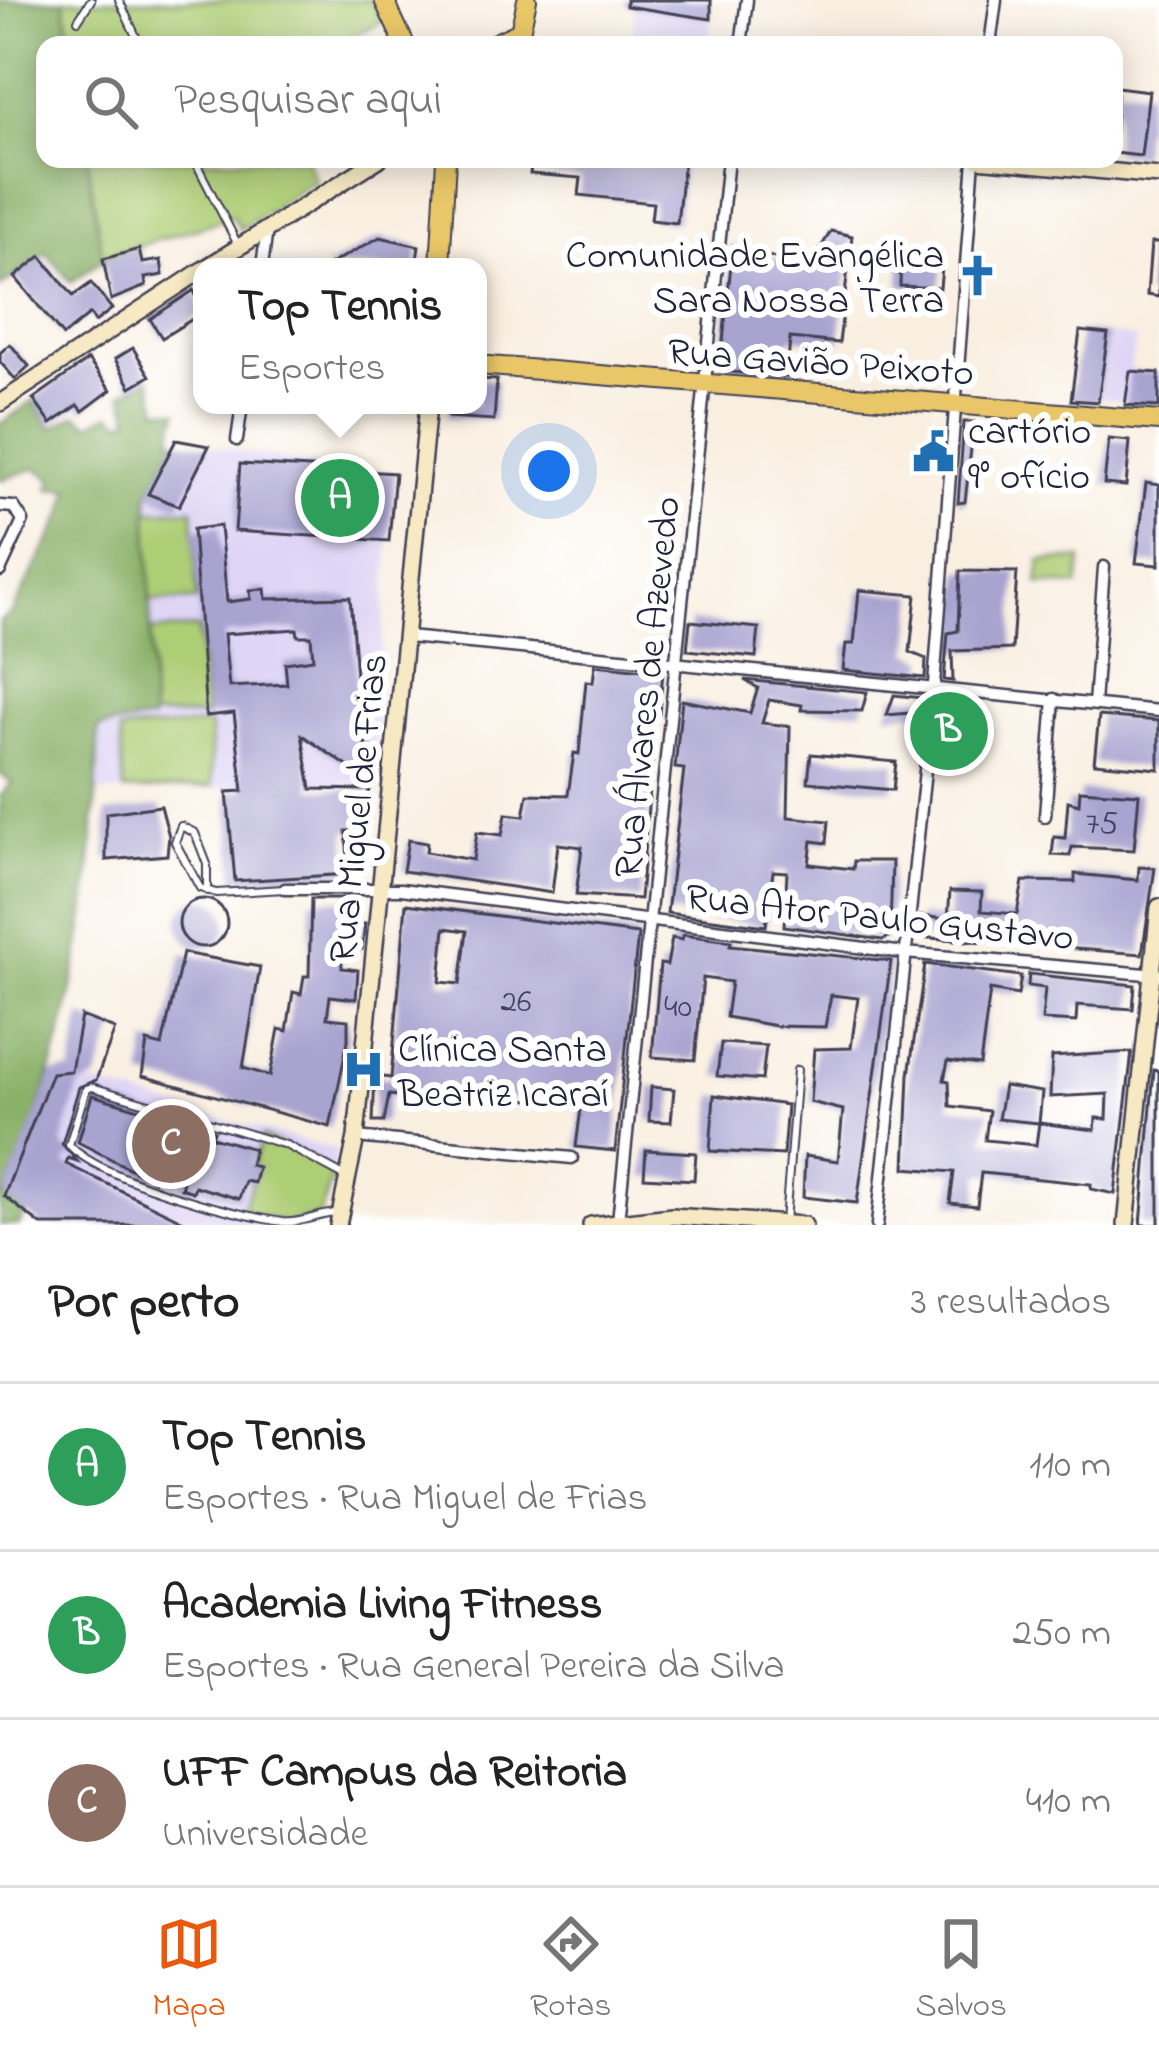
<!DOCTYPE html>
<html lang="pt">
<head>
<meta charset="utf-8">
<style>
  :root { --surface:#fff; --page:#f2f2f2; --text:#222; --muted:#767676; --line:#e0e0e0; --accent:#ea580c }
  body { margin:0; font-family:"Indie Flower",sans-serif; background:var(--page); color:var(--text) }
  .you { position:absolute; left:549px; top:471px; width:42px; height:42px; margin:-30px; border:9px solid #fff; border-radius:50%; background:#1a73e8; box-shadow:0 0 0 18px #1a73e833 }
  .badge { display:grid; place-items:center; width:78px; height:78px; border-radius:50%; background:var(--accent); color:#fff; font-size:39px; font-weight:700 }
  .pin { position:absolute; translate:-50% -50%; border:6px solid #fff; box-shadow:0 3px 12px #0006 }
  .popup { position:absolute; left:193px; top:258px; width:294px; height:156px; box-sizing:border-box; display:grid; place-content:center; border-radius:24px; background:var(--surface); filter:drop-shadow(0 3px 9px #0005); font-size:39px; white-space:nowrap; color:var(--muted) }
  .popup b { font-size:45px; color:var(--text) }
  .popup::after { content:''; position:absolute; left:50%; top:100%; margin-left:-24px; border:24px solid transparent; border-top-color:var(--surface) }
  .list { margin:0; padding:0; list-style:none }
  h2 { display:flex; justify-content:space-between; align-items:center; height:156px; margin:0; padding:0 48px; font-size:51px }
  h2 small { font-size:39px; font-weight:400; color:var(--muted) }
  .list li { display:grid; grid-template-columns:78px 1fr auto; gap:36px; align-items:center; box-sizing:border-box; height:168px; padding:0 48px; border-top:3px solid var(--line) }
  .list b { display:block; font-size:45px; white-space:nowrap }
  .list p { margin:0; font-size:39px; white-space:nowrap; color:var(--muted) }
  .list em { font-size:39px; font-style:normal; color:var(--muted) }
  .icon { flex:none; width:66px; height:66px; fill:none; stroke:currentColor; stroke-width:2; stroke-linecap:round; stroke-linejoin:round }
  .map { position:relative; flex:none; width:1159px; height:1225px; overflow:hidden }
  .search { position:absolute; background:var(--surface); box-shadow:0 6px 30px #0003; left:36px; right:36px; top:36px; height:132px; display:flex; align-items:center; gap:30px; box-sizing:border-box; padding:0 42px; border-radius:24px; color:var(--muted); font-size:45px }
  .sheet { height:660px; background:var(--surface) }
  nav { display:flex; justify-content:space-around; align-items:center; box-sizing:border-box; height:168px; border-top:3px solid var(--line); background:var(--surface); font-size:33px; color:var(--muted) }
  nav a { display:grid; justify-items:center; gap:6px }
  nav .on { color:var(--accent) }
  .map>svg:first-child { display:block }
  .built { fill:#dfd5f5 }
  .green { fill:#aece76; stroke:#687858; stroke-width:3 }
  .forest { fill:#8ab167; stroke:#566a51; stroke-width:3 }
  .building { fill:#a9a3d0; fill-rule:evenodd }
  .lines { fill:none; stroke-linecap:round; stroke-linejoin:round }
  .lane-casing { stroke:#424154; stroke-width:10 }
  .street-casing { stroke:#424154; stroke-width:15 }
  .secondary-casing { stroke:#424154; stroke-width:20 }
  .primary-casing { stroke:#424154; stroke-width:22 }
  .lane { stroke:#fff; stroke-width:6 }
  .street { stroke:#fff; stroke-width:10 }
  .secondary { stroke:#f6e9c3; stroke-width:15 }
  .primary { stroke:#e9c769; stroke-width:18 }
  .labels { text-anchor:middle; stroke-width:12; stroke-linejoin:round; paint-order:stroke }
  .number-label { font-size:33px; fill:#444260 }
  .poi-label { font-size:39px; fill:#22223b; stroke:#fff; text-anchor:start }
  .street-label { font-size:39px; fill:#22223b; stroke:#fff }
</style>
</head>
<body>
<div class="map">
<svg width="1159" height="1225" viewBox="0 0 1159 1225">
  <rect width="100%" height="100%" fill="#fff"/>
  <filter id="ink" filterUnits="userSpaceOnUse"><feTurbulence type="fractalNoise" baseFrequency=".00833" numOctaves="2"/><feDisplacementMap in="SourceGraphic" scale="24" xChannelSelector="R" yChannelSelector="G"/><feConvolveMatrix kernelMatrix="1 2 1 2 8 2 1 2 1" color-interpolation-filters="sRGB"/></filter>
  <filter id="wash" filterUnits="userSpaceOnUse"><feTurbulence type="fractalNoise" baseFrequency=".004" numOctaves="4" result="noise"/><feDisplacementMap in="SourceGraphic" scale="48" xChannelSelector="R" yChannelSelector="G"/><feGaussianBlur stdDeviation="2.7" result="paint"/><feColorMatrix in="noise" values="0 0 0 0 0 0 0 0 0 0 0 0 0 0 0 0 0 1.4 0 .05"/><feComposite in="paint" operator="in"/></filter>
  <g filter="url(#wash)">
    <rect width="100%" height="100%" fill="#f9efe1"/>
    <g class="built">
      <path d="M635,7L711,19L709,45H632Z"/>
      <path d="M1108,334L1136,338L1125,401L1100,398Z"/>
      <path d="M176,440L312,464L303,537L389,541L372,783L97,793L98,728L152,719L148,494Z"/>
      <path d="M71,1071L81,1081L336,1150L330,1195L315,1225H244L163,1213L23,1155L52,1073Z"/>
    </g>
    <g class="green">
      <path d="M64,0H371L382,22L333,45H71Z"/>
      <path d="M87,159H306L315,180L240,230L233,217L102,257Z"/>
      <path d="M193,509L197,600L149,601L148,511Z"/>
      <path d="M1082,559L1078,586L1038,584L1041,561Z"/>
      <path d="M198,628L206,716H151L150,631Z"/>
      <path d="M210,724L212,787L124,791L120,731Z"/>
      <path d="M262,1137L304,1154L333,1174L320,1216L287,1223L241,1211L258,1168L253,1166Z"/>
    </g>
    <g class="forest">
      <path d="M0,0H64L71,45H45V159H87L103,259L71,282L46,252L0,287Z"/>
      <path d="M151,379L158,408L178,411L171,438L176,440L148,494L152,720L98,728C96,893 73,1045 4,1196L26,1211L19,1225H0V797L12,782L0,774V621L12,613L63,515L70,489H49L53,479L36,468L0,480V424L33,401L51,428L77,415L89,424L111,414L122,422L130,418L123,393Z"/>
    </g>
    <g id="blocks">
      <g class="building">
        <path d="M626,0H711V19L626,6Z"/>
        <path d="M1117,87L1149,91L1141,156L1114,153Z"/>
        <path d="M532,159H684L677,223L651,220L653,203L579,195L581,178L530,174Z"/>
        <path d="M831,231L852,236L839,343L790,338L787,377L720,371L733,245L791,263L814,259Z"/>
        <path d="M380,237L419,246L416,267H325Z"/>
        <path d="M1151,243H1159V297L1147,295Z"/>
        <path d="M139,249L142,263L161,260L163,275L145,278L146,286L111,300L103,259Z"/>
        <path d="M901,252L943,257L940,288L900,286Z"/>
        <path d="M41,256L73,296L91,283L112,309L95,322L90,314L63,336L15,277Z"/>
        <path d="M194,290L202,313L162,338L150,319Z"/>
        <path d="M1080,331L1108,334L1098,402L1071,400Z"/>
        <path d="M10,344L29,366L15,379L0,362V353Z"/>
        <path d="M133,348L150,376L131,387L115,359Z"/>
        <path d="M88,360L111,390L83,411L78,405L51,424L33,399Z"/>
        <path d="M1130,371L1159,373V407L1125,405Z"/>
        <path d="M478,379L497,380L494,420L448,417V405H478Z"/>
        <path d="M964,422H974L965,502L958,503Z"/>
        <path d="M1109,439L1130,441L1126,486L1104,484Z"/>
        <path d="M176,440L209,446L179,506L148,494Z"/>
        <path d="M240,464L395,473L389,541L235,531Z"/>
        <path d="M1146,483L1159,485V565L1136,563Z"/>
        <path d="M220,526L227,602L251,599L250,590L265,589L266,599L350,597L358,701L372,783L302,735L311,789L370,790L356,831H346L349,874L235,881L227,792L243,791L234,713L206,716L193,529ZM297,629L298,636H311L313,659L285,663L287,684L229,687L224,634Z"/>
        <path d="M960,571L1017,572L1012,649L952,651L953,681L944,680L948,633L958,631Z"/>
        <path d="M859,590L916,595L910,652L926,659L925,678L843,670L846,644H854Z"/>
        <path d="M690,621L759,628L756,657L687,650Z"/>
        <path d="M595,665L663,672L659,714L650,713L647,738H654L640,899L576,895L582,847L558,844L552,893L403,871L408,840L427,843L426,852L473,860L477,832L502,835L506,814L524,816L528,794L568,795L574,753L579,754L586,681L593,682Z"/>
        <path d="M744,680L867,692L862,711L801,710L802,705L769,700L762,723L790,726L788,817L829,821L827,843L812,841L809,864L853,869L854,861H892L890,936L883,940L784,926L787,872L773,871L766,926L667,913L684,769L675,768L682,700L750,713L758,688Z"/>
        <path d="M894,695L923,698L921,712L887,715Z"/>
        <path d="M942,699L967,702L963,752L937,748Z"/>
        <path d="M1099,716L1159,721V769L1094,763Z"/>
        <path d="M811,754L896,762L893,790L808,782Z"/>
        <path d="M1080,790L1139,794L1134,850L1072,847L1070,856L1052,855L1054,837L1065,838L1068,801L1079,804Z"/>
        <path d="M161,806L169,836L167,855L106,860V813Z"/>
        <path d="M1139,867L1155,868L1142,954L917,937L919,916L948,919L950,891L982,892L981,911L1017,914L1023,881L1075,882V874L1138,880Z"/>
        <path d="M311,899H356L354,924H365L362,949L341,948L342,968L358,970L356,999L330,996L327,1018L348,1020V1040L330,1127L142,1076L147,1042L162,1046L183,953L260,967L243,1068L270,1076L279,1029L287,1031L293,992L301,994L304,976H309Z"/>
        <circle cx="203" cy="923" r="24"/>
        <path d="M406,904L638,934L615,1151L576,1147L581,1108L539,1101L426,1089L424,1099L389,1095L384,1122H373L375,1076L391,1078ZM445,928L467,931L460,984L440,982Z"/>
        <path d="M683,935L731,941L730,945L891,961L857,1203L803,1197L805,1156L838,1161L843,1110L810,1102L814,1049L851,1048L858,998L831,995L825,1027L776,1026L726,1017L731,982L703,978L695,1060L652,1057L660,964L667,965L672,938L682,940Z"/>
        <path d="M925,964L1021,976L1018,995L990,990L980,1065L948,1061L944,1080L949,1081L950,1106L989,1111L985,1140L1036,1145L1039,1123L1095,1130L1096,1118L1107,1119L1108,1094L1050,1097L1052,1057L1132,1052L1115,1194L1091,1189V1184L981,1173L977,1206L950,1203L954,1172L905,1168L909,1075Z"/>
        <path d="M1029,974L1135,985L1133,1009L1077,1005L1076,1022L1042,1020L1045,988L1028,986Z"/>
        <path d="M81,1016L115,1029L96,1080L79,1087L62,1144L77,1161L68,1158L66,1164L192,1225H41L4,1196L52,1073L71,1071Z"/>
        <path d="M721,1043L766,1046L762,1080L717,1076Z"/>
        <path d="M1154,1070L1159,1071V1225H1141Z"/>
        <path d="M1004,1086L1042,1092L1039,1123L998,1119Z"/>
        <path d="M651,1087L674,1089L671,1122L649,1121Z"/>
        <path d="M92,1095L176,1120L154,1181L78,1142Z"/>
        <path d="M714,1095L787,1105L783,1155L710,1151Z"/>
        <path d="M199,1127L214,1131L212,1137L254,1149L250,1165L258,1167L254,1183L245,1181L239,1199L195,1186L193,1192L181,1188Z"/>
        <path d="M646,1150L696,1153L694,1180L644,1177Z"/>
      </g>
    </g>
  </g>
  <g filter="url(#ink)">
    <use href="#blocks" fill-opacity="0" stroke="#424154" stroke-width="3"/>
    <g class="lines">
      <defs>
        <g id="lane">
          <path d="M119,0L140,45"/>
          <path d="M78,20L91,0"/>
          <path d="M194,159L237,243"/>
          <path d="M207,891V864L195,833L181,826L175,842L200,888L216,893L285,889"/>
          <path d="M338,1213C320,1213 302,1224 283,1222C233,1215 102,1180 69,1145L86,1089L92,1087L286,1145L346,1177"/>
          <path d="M785,1222L797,1070"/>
        </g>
        <g id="street">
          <path d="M741,45L747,0"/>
          <path d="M990,45L996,0"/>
          <path d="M262,267L267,229"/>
          <path d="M237,440L242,405"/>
          <path d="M0,506L14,507L23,521L0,571"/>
          <path d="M408,637L1159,711"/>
          <path d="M1094,704L1104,567"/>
          <path d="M1045,816L1054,699"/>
          <path d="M285,889H401L905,953L1158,975"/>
          <path d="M356,1137L572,1158"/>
          <path d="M618,1221L728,159"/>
          <path d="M877,1225L934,685L974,159"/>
        </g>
        <g id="secondary">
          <path d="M977,159L1159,176"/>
          <path d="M207,267L379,159"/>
          <path d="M0,403L202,270"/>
          <path d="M338,1225L356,1137L428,405"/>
          <path d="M591,1225L672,1216L804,1225"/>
          <path d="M1126,1225L1159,907"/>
        </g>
        <g id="primary">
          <path d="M384,0L405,45"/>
          <path d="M491,45L520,32L527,0"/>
          <path d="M440,267L446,159"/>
          <path d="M478,365L1159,421"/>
        </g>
      </defs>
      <use href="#lane" class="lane-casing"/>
      <use href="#street" class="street-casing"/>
      <use href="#secondary" class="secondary-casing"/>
      <use href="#primary" class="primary-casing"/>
      <use href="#lane" class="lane"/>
      <use href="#street" class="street"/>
      <use href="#secondary" class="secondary"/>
      <use href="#primary" class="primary"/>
    </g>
  </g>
  <defs>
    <symbol id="church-bare" viewBox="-9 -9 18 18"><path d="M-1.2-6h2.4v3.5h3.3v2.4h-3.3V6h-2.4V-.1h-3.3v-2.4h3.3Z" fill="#1f6fb2" stroke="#fff" stroke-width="2.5" paint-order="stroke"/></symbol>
    <symbol id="civic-bare" viewBox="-9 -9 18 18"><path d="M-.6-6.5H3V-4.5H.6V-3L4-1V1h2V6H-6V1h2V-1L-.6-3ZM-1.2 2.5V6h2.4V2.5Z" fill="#1f6fb2" stroke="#fff" stroke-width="2.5" paint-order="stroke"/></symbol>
    <symbol id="hospital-bare" viewBox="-9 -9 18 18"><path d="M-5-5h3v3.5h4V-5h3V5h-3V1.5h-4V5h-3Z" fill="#1f6fb2" stroke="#fff" stroke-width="2.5" paint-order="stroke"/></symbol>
  </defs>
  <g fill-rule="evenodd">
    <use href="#church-bare" x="948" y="246" width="59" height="59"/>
    <use href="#civic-bare" x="904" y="422" width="59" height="59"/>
    <use href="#hospital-bare" x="334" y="1040" width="59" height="59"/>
  </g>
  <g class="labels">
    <g class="number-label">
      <text x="1102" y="833">75</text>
      <text x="516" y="1011">26</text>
      <text x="678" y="1016">40</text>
    </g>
    <g class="poi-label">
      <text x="944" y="267" text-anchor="end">Comunidade Evangélica<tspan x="944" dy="45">Sara Nossa Terra</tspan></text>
      <text x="968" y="443">cartório<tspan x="968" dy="45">9° ofício</tspan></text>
      <text x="398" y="1061">Clínica Santa<tspan x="398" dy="45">Beatriz Icaraí</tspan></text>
    </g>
    <g class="street-label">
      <text transform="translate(821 360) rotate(4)" y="14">Rua Gavião Peixoto</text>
      <text transform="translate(645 687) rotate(-84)" y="14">Rua Álvares de Azevedo</text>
      <text transform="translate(356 808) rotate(-84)" y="14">Rua Miguel de Frias</text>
      <text transform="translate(880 915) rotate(6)" y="14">Rua Ator Paulo Gustavo</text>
    </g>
  </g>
</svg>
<div class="you"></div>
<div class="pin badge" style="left:340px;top:498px;background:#2e9e5b">A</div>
<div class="popup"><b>Top Tennis</b>Esportes</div>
<div class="pin badge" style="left:949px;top:731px;background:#2e9e5b">B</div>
<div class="pin badge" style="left:171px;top:1144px;background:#8d6e63">C</div>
<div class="search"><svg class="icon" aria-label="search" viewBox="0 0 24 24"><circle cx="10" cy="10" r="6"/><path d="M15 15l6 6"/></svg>Pesquisar aqui</div>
</div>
<section class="sheet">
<h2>Por perto<small>3 resultados</small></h2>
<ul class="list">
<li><span class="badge" style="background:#2e9e5b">A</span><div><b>Top Tennis</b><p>Esportes · Rua Miguel de Frias</p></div><em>110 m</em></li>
<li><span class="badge" style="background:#2e9e5b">B</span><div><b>Academia Living Fitness</b><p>Esportes · Rua General Pereira da Silva</p></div><em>250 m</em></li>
<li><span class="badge" style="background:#8d6e63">C</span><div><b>UFF Campus da Reitoria</b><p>Universidade</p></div><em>410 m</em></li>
</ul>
</section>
<nav>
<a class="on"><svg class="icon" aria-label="map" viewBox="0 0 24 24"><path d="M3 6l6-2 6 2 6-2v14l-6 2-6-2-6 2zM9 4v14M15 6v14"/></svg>Mapa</a>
<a><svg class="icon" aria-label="directions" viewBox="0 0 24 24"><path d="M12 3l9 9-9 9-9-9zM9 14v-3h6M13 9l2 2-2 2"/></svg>Rotas</a>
<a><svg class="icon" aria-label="saved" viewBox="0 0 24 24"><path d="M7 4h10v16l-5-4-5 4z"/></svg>Salvos</a>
</nav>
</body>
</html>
